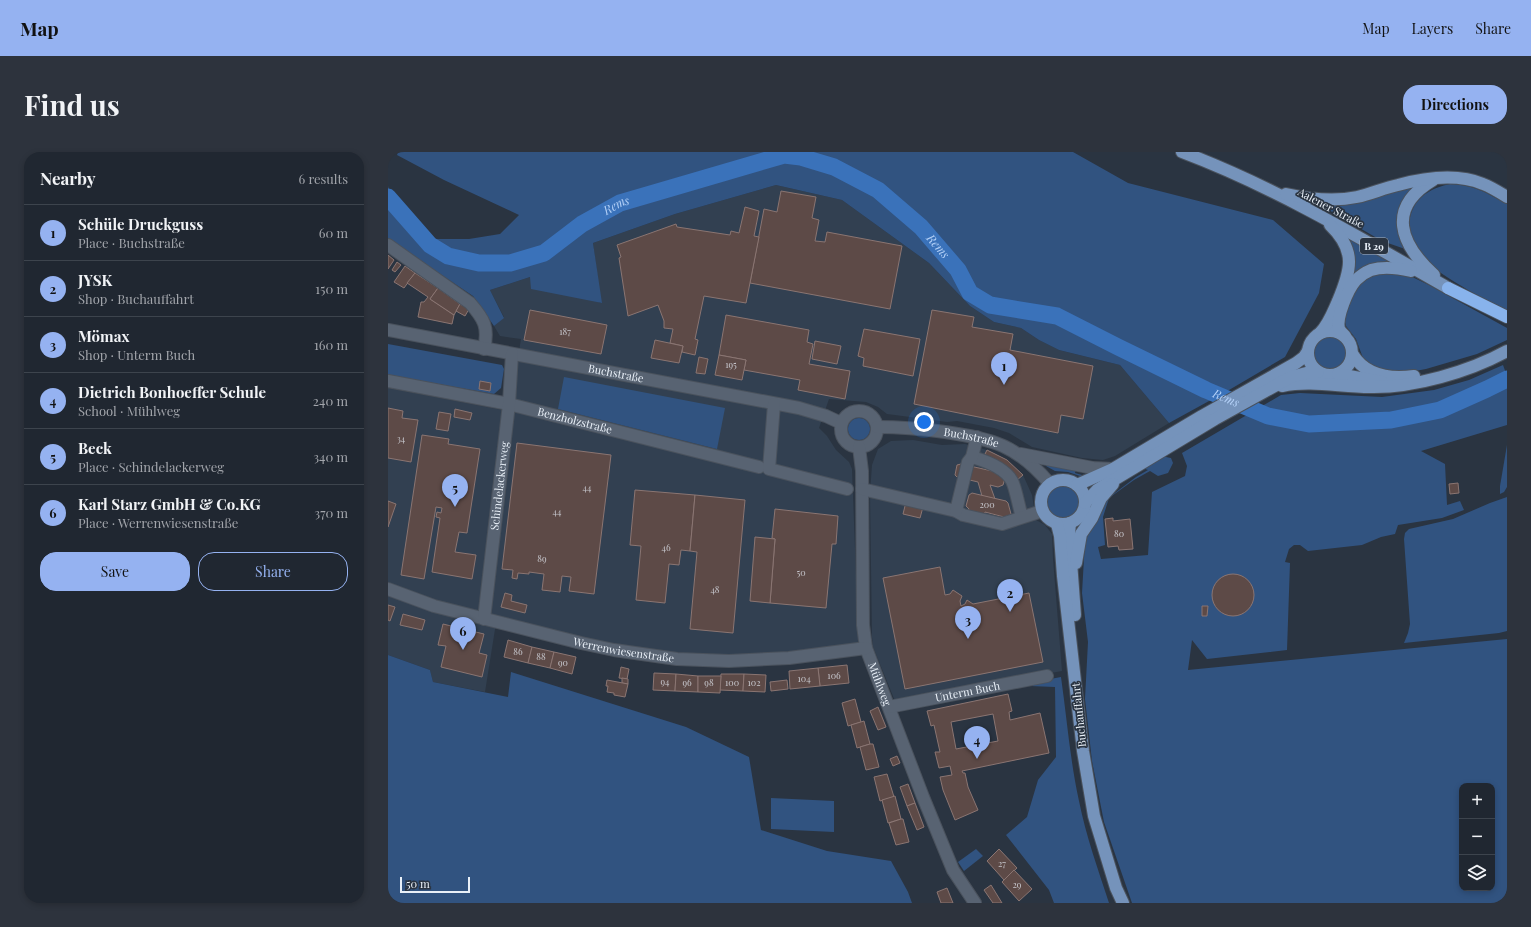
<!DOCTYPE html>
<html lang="en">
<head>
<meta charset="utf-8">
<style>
  :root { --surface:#202731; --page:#2d333d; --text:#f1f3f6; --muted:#a2a5ab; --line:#3d444d; --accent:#95b2f1 }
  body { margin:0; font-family:"Playfair Display",serif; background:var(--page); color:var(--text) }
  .controls { position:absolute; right:12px; bottom:12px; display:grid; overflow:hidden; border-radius:8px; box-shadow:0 2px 6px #0003 }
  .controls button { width:36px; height:36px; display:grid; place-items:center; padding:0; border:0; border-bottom:1px solid var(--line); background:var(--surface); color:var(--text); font:20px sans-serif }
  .scale { position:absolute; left:12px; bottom:10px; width:70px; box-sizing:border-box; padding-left:4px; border:2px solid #e9f0f8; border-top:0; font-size:11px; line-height:14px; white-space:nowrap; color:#e9f0f8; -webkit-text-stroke:3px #2a3441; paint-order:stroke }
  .you { position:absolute; left:536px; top:270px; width:14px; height:14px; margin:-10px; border:3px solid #fff; border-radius:50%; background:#1a73e8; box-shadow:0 0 0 6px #1a73e833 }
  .badge { display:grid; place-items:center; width:26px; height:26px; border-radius:50%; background:var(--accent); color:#111; font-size:13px; font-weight:700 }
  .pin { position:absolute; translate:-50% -33px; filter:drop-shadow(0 1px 2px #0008) }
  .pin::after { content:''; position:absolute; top:21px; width:14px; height:12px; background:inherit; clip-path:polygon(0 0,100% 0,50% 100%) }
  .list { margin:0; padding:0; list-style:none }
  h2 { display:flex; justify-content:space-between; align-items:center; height:52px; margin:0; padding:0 16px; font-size:17px }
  h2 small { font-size:13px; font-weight:400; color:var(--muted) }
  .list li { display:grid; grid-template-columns:26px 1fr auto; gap:12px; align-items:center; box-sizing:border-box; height:56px; padding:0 16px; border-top:1px solid var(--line) }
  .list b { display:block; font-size:15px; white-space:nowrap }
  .list p { margin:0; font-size:13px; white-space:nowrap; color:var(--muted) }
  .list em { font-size:13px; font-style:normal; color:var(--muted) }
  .actions { display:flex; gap:8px; padding:12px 16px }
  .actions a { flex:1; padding:9px 0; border:1px solid var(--accent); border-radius:16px; text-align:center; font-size:14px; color:var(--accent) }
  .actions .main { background:var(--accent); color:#111 }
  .icon { flex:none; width:22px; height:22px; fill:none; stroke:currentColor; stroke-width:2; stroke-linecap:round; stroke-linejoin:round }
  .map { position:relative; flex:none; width:1119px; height:751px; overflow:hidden; border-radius:16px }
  header { display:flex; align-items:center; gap:24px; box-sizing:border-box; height:56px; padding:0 20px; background:var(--accent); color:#111 }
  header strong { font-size:19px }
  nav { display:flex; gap:22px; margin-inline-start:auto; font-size:14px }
  .intro { display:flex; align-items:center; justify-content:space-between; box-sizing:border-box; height:96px; padding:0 24px }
  h1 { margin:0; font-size:28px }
  .button { padding:10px 18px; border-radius:16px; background:var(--accent); color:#111; font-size:14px; font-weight:700 }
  main { display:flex; gap:24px; padding:0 24px }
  aside { flex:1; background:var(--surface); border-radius:16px; box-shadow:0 2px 6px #0003 }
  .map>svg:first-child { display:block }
  .built { fill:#324051 }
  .green { fill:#315380; fill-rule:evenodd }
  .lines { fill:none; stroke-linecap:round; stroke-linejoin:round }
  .stream { stroke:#3a72ba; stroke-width:3 }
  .river { stroke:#3a72ba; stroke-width:17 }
  .building { fill:#5d4a47; stroke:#8a7572; fill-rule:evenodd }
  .minor-casing { stroke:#4a525d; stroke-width:14 }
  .major-casing { stroke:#4a525d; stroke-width:14 }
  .highway-casing { stroke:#4a525d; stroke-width:14 }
  .minor { stroke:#586372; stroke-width:12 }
  .major { stroke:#7593bb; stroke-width:12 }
  .highway { stroke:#88b3ec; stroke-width:12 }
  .labels { text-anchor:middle; stroke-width:3.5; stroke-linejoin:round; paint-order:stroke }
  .number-label { font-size:9px; fill:#c6c6cc }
  .shield { fill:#2a3441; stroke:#b0b8c1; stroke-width:1 }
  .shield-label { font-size:10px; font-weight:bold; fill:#e9f0f8 }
  .street-label { font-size:11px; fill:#e9f0f8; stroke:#2a3441 }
  .water-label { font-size:12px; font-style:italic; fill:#b4d1f8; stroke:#2a3441 }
</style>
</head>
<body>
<header>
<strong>Map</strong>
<nav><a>Map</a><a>Layers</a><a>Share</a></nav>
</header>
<div class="intro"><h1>Find us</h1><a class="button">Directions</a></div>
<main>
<aside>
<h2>Nearby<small>6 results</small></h2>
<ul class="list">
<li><span class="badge">1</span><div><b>Schüle Druckguss</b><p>Place · Buchstraße</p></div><em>60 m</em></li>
<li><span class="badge">2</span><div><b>JYSK</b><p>Shop · Buchauffahrt</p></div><em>150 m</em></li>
<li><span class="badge">3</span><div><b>Mömax</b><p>Shop · Unterm Buch</p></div><em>160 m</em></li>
<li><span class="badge">4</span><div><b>Dietrich Bonhoeffer Schule</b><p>School · Mühlweg</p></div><em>240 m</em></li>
<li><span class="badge">5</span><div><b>Beck</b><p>Place · Schindelackerweg</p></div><em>340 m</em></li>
<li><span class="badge">6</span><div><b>Karl Starz GmbH &amp; Co.KG</b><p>Place · Werrenwiesenstraße</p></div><em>370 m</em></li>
</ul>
<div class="actions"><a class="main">Save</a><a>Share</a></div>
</aside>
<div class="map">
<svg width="1119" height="751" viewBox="0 0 1119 751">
  <rect width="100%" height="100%" fill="#2a3441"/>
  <g class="built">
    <path d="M388,33L454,48L541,111L582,154L606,170L633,176L651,188L671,198L732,213L781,271L727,304L715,308L694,306L644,295L621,281L606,276L569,269L559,270L507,263L499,262L490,255L478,250L441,247L431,276L439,284L448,298L461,310L464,317L471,503L413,508L323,510L108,471L97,540L45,530L42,518L0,503V236L124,260V242L133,187L112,184L106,174L116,165L102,138L142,125L213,151L205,91L287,62Z"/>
    <path d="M525,288L554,293L577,292L599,298L619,308L635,323L644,343L648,368L657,373L664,382L665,407L674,519L507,549L485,495L484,485L482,341L484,313L490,297L503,289Z"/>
  </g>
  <g class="green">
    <path d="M10,0H685L740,31L885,68L936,112L931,141L897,205L841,238L781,271L732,213L671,198L651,188L633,176L606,170L582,154L541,111L454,48L388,33L287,62L205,91L214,151L143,137L142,125L102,138L116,166L106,174L85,144L0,87V34L1,38L23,74L43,87H81L112,82L131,63L56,28L9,3Z"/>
    <path d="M1032,32L1022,43L1020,98L994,89L927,50Z"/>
    <path d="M1062,32C1086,33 1099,41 1119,52V159C1100,150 1036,115 1027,98C1021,87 1019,70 1024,59C1031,42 1045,36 1062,32Z"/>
    <path d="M960,88L972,90L1004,109L987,111L966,123V110Z"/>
    <path d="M992,121L1020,123L1041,133L1119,176V188L1089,202L1038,217L1016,221L989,216L979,211L975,206L968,187L958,174L955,162L969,133L981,125Z"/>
    <circle cx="943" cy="201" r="17"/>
    <path d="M0,192L114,213L116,217L113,236L106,242L0,223Z"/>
    <path d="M1115,213L1119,224V273L1033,299L1057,312L1059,353L1072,349L1076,358L1054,366L1010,373L1007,382L993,385L974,393L920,399L912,393H906L901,397L897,410L902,411L899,498L819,507L804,488L800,518L1119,487V751H744L716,670L704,609L697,547L700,490L694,441L697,389L701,377L719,347L748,325L760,318L757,317C765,305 769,303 783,306L785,311L780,321L770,324L762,319L746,328L721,346L715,365L717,393L710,395L713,407L760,403L764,340L797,324L799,314L794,301L893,243L912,241L994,245L1046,238L1081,228ZM1074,634H1104V736H1074Z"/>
    <path d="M176,225L337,256L329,297L170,257Z"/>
    <circle cx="471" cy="277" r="11"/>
    <path d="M1119,293V335L1116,340L1112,342V334Z"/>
    <path d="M659,311L688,317L687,321L701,325L698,326L680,320L667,319L658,314Z"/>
    <circle cx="674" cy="351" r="17"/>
    <path d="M1119,345V479L1111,481L1016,491L1020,481L1022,472L1016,387L1017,381L1021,377L1065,367L1102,351Z"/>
    <path d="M0,503L42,518L45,530L120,545L123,520L298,575L361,605L373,678L439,699L503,709L520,740L524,751H0Z"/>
    <path d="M673,525C679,567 682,608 691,649C698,684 710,717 721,751H666L661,738L618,683L639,665L650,628L668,605L667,535L642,534L641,531Z"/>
    <path d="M383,646L446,649V680L383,677Z"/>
    <path d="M588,697L595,704L576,719L570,710Z"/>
  </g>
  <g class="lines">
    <path class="stream" d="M396,0V3"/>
    <path class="river" id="s1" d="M0,45L42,93L60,104L91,111H122L156,101L194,72L232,51L396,3L413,5L446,15L490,38L533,75L570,118L582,141L602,153L669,164L730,195L818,238L880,264L921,272L1003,268L1052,258L1099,237L1119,227"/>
  </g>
  <g class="building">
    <path d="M393,39L428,45L424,66L431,68L427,89L437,90L439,80L514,94L502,157L362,131L376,57L389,60Z"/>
    <path d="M357,55L371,59L366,84L371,85L358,151L316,144L307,187L310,188L307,203L294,200L295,194L282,191L285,177L276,176V169L270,153L240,164L231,106L233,105L229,93L288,72L289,75L342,83L343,79L351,81Z"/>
    <path d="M0,103L6,108L0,117Z"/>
    <path d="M9,110L13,113L7,120L4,118Z"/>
    <path d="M17,114L27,121L16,136L6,130Z"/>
    <path d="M27,121L50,136L42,147L66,163L64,172L30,165L33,150H36L40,145L19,131Z"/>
    <path d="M50,136L72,152L66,163L42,147Z"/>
    <path d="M72,152L81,157L77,164L68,159Z"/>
    <path d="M142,158L219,173L213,202L136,188Z"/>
    <path d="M544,158L586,165L584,175L625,182L622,198L705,214L695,267L673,263L670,281L526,252Z"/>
    <path d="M338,163L421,178L419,190L425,192L421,212L462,219L457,247L410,238L412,228L356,218L358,208L331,203Z"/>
    <path d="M476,177L532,187L525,224L475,214L476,206L470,204Z"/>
    <path d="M267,188L295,194L291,211L263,206Z"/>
    <path d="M427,189L453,194L449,212L424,207Z"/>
    <path d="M331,203L358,208L354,228L327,223Z"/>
    <path d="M311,205L320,207L317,222L308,221Z"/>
    <path d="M92,229L103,231L102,239L91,237Z"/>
    <path d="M0,256L15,259L14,266L30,268L23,310L0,306Z"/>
    <path d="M67,257L84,261L82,268L66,265Z"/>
    <path d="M51,260L63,262L60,279L48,277Z"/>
    <path d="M34,283L61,287L60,292L92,297L79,381L71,380L67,400L88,403L84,427L44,420L52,366L48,365L49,360L53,361L54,356L48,355L36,427L13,423Z"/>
    <path d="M129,291L223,303L206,442L181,439L183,425L174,424L172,440L154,438L156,422L141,420V422L130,421L129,427L124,426L125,418L114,417Z"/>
    <path d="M599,298L619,308L635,323L629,328L596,304Z"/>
    <path d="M573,312L613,321L617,326L615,333L610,335L602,333L607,347L594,344L590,330L569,325L567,323L569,313Z"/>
    <path d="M1070,331L1071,341L1062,342L1061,332Z"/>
    <path d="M247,338L307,343L302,399L293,398L291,413L281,412L277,451L248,448L253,394L242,393Z"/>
    <path d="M584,341L618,349L620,351L623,362L622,363L616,365L597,360L596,364L580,360L581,357L578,354L581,343Z"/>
    <path d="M307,343L357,348L345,481L302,477L309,400L302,399Z"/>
    <path d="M0,349L8,352L0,375Z"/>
    <path d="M518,350L535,355L532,366L515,362Z"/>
    <path d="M387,357L450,364L448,392H444L438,456L382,451L387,387L384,386Z"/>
    <path d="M725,366V369L742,367L745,397L731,398L730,394L720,395L717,367Z"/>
    <path d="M367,385L387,387L382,451L362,449Z"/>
    <path d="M552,415L557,443L562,442L565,438L574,444L572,449L573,454L577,452L579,448L585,452L641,441L655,510L517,537L495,426Z"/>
    <circle cx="845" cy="443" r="21"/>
    <path d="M117,441L124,443L123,449L139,453L137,461L113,455Z"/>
    <path d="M0,453L7,455L2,469L0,468Z"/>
    <path d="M814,454H820L819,464H814Z"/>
    <path d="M15,462L37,468L34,478L12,473Z"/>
    <path d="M55,472L96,482L91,501L99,503L94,525L53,515L58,494L50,493Z"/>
    <path d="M120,488L144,495L140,511L116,505Z"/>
    <path d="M144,495L166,500L162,516L140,511Z"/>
    <path d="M166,500L188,505L184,522L162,516Z"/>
    <path d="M459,513L461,531L432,534L430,516Z"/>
    <path d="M233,515L241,517L239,527L231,526Z"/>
    <path d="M430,516L432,534L402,537L401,519Z"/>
    <path d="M266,521L288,522L287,539L265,538Z"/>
    <path d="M288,522L310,524V540L287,539Z"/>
    <path d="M333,522H356L355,539L332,538Z"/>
    <path d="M356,522L378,523L377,540L355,539Z"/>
    <path d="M310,524H333L332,541L310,540Z"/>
    <path d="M234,526L240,527V532L234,531Z"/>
    <path d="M219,528L240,532L237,545L226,543V541L219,540L220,534H218Z"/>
    <path d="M399,528L400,537L383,539L382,530Z"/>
    <path d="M620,542L624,559L621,560L622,568L652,561L661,601L574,619L575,621H577L580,635L590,658L567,668L555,638L552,625L564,623L562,614L551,616L547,600H552L546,573L543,574L539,559ZM605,562L610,589L568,597L563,570Z"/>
    <path d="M467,547L473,570L460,574L454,551Z"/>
    <path d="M490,555L498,575L490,578L482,559Z"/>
    <path d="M476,569L482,592L469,596L463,573Z"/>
    <path d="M482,592H485L491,615L478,618L472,595Z"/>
    <path d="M509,604L512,611L505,614L502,607Z"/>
    <path d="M499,622L506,645L492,649L486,625Z"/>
    <path d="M520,632L527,651L519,654L512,635Z"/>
    <path d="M507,644L513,667L500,671L494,648Z"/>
    <path d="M527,651L536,675L529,678L519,654Z"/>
    <path d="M513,667H515L521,690L508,693L501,671Z"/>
    <path d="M611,697L629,716L616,728L599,709Z"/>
    <path d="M626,718L644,737L631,749L614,730Z"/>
    <path d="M603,733L614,751H605L596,738Z"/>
    <path d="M559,736L565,751H553L549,740Z"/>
  </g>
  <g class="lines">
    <defs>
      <g id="minor">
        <path d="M0,93L82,151C96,167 101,175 96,197"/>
        <path id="s2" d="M0,178L411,256L438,264L453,271"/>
        <path id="s3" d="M0,229L121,252L371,315"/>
        <path d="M386,252L381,317L459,337"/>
        <circle cx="471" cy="277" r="18"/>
        <path id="s4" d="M489,275C512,275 535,277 557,280C605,287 629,293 662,332"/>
        <path id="s5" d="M471,295L474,319L475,473L478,496L535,645L565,718L587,751"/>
        <path d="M633,302L705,316L725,317"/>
        <path d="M584,305C598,309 617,316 624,329C628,337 631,356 634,365"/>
        <path d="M474,337L568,359L575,363L614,372L654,359"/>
        <path d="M568,359L580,310L584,305L589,285"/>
        <path id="s6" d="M0,437L46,454L193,491L226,498L289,507L341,509L401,506L478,496"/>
        <path id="s7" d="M96,467L121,252L124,202"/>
        <path id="s8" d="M501,555L659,524"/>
      </g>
      <g id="major">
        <path d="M794,0C887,35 974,87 1060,136"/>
        <path d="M1045,28C998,56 1012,92 1046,123"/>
        <path d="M898,42C921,47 945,50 969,45C983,42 996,36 1010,33C1036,26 1069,21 1095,32C1103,35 1111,40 1119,45"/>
        <circle cx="942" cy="201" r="22"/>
        <path d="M932,181C941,172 945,160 950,149C963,118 969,99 942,73"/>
        <path d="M957,184C955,182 952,179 951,177C948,165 960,137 968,128C972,124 978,120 983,118C996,114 1010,116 1023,119"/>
        <path d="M965,203C978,224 1003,227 1026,224"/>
        <path d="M950,222L994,230"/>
        <path d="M894,234C923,228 952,235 982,235C1025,236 1081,220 1119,199"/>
        <circle cx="675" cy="350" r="22"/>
        <path d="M689,333L725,317L814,264L908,211L916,205L920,199"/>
        <path d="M697,351L709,338L827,267L903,225L922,220H930"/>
        <path d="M682,371L681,383L687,463"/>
        <path d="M669,372L672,384L675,424L695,599L706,664L728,736L735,751"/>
        <path d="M688,411L693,382L704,366L713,346L725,332"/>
      </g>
      <path id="highway" d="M1060,136L1119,165"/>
    </defs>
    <use href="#minor" class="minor-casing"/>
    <use href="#major" class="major-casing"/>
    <use href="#highway" class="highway-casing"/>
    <use href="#minor" class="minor"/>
    <use href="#major" class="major"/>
    <use href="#highway" class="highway"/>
  </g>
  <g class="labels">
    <g class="number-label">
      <text x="177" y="183">187</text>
      <text x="343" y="216">195</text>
      <text x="13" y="290">34</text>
      <text x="199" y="339">44</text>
      <text x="599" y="356">200</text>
      <text x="169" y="363">44</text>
      <text x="731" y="385">80</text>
      <text x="278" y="399">46</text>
      <text x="154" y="410">89</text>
      <text x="413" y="424">50</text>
      <text x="327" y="441">48</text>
      <text x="130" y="503">86</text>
      <text x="153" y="508">88</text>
      <text x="175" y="514">90</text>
      <text x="446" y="527">106</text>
      <text x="416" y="530">104</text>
      <text x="277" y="533">94</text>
      <text x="299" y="534">96</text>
      <text x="321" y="534">98</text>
      <text x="344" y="534">100</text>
      <text x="366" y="534">102</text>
      <text x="614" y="715">27</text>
      <text x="629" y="736">29</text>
    </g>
    <rect class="shield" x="972" y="86" width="28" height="16" rx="3"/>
    <g class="shield-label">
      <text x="986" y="98">B 29</text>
    </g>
    <g class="street-label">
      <text transform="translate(943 56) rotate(28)" y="4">Aalener Straße</text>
      <text dy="4" stroke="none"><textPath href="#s2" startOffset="232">Buchstraße</textPath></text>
      <text dy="4" stroke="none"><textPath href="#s3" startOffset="191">Benzholzstraße</textPath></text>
      <text dy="4" stroke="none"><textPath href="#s4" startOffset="95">Buchstraße</textPath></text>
      <text dy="4" stroke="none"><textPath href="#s7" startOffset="134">Schindelackerweg</textPath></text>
      <text dy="4" stroke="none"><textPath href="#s6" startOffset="244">Werrenwiesenstraße</textPath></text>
      <text dy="4" stroke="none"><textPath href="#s5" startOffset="240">Mühlweg</textPath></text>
      <text dy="4" stroke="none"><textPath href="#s8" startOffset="80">Unterm Buch</textPath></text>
      <text transform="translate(691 563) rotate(-96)" y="4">Buchauffahrt</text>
    </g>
    <g class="water-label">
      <text dy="4" stroke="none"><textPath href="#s1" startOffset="270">Rems</textPath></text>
      <text dy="4" stroke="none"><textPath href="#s1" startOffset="629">Rems</textPath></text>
      <text dy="4" stroke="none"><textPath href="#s1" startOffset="965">Rems</textPath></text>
    </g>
  </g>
</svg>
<div class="controls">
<button>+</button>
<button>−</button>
<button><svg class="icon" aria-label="layers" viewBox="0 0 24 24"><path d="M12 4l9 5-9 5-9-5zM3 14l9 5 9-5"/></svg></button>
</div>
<div class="scale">50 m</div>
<div class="you"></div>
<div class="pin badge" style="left:616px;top:233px">1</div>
<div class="pin badge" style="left:622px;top:460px">2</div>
<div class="pin badge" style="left:580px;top:487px">3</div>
<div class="pin badge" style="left:589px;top:607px">4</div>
<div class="pin badge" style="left:67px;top:355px">5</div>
<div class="pin badge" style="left:75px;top:498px">6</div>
</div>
</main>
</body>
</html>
